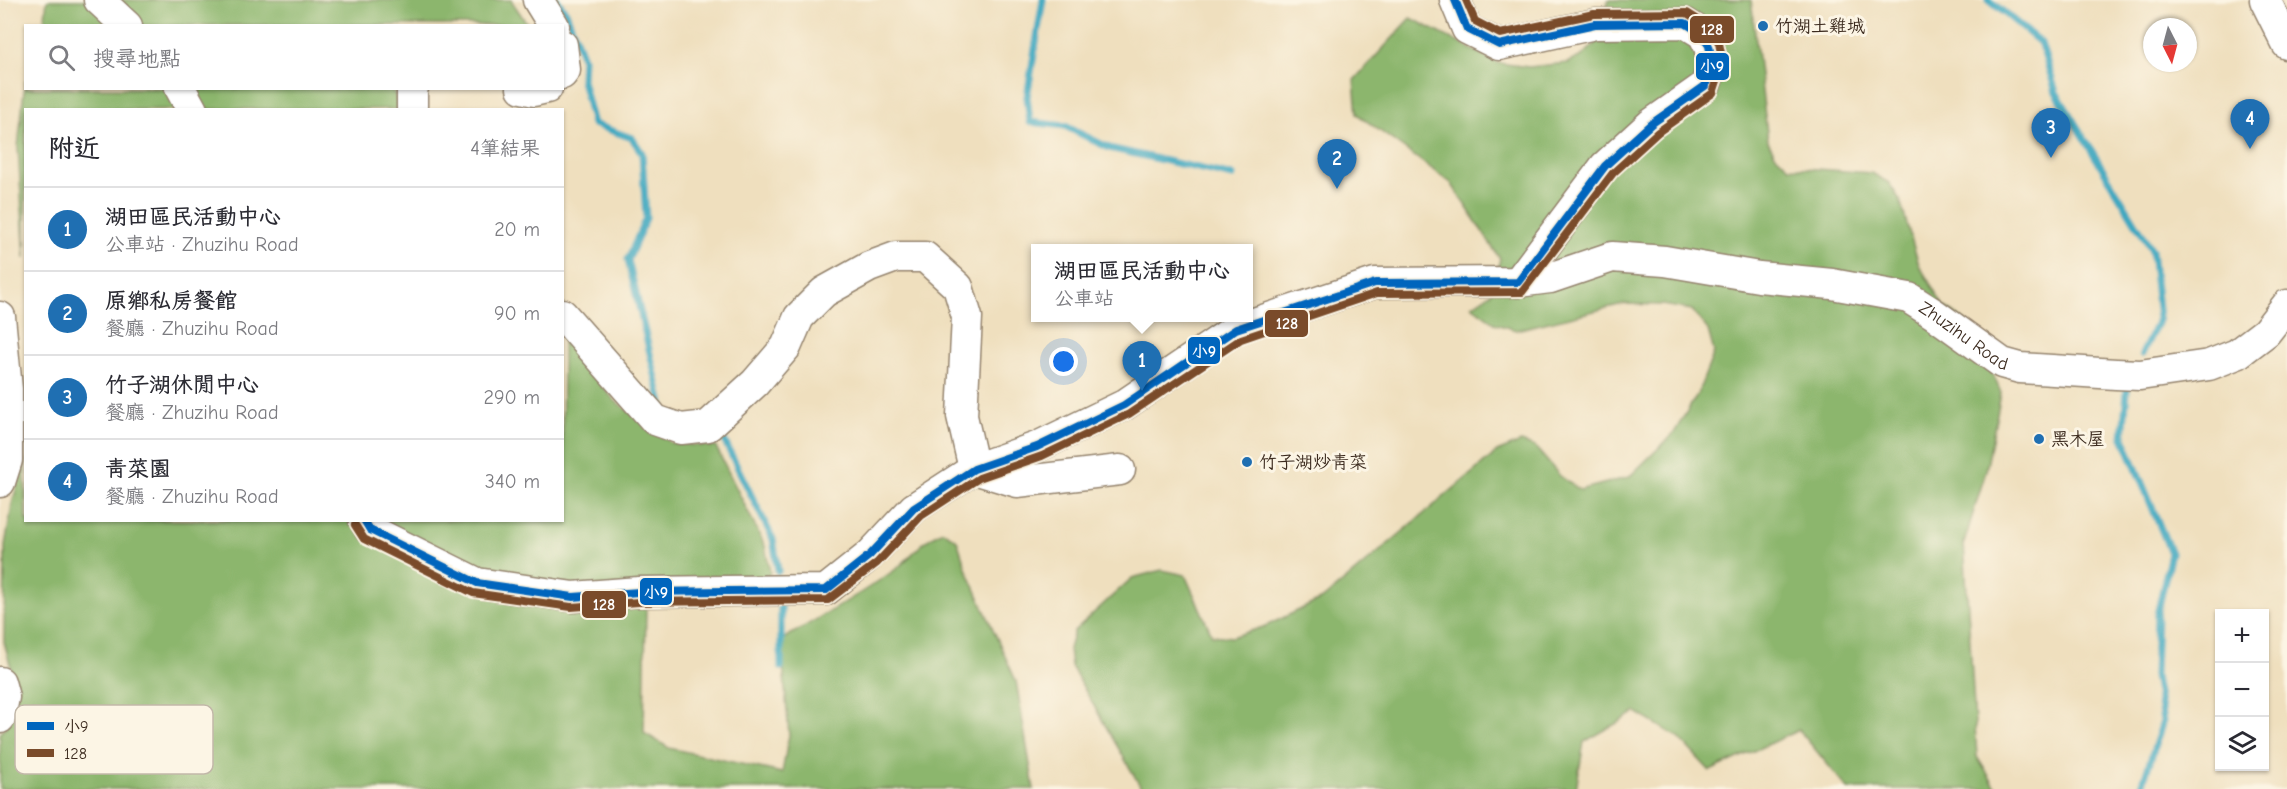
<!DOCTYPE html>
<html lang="zh-TW">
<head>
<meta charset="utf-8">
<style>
  :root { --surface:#fff; --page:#f7f7f7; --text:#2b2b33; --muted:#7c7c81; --line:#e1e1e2; --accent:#1f6fb2 }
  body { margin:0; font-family:"Comic Neue","LXGW WenKai TC",sans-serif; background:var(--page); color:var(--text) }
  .controls { position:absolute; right:18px; bottom:18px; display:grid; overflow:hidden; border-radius:0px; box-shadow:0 2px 4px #0004 }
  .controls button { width:54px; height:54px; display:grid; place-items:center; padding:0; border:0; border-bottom:2px solid var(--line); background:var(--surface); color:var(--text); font:30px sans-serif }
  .compass { position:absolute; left:2143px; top:18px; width:54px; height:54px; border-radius:50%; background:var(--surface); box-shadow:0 2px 4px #0004; rotate:174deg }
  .you { position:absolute; left:1064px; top:362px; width:21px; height:21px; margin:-15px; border:4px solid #fff; border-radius:50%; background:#1a73e8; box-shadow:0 0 0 9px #1a73e833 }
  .badge { display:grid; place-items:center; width:39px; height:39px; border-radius:50%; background:var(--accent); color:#fff; font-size:20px; font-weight:700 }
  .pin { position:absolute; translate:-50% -50px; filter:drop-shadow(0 2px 3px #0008) }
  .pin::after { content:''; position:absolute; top:32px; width:21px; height:18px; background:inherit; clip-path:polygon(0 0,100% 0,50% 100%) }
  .popup { position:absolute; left:1031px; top:244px; width:222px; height:78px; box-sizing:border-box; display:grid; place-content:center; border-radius:0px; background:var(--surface); filter:drop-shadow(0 2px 4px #0005); font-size:20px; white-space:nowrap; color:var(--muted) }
  .popup b { font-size:22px; color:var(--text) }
  .popup::after { content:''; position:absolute; left:50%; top:100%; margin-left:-12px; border:12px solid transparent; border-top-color:var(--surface) }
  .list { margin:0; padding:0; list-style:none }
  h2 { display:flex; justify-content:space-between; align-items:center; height:78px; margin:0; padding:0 24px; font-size:26px }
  h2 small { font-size:20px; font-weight:400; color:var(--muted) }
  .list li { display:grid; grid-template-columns:39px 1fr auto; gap:18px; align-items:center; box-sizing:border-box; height:84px; padding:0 24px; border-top:2px solid var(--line) }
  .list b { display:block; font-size:22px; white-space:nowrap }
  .list p { margin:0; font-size:20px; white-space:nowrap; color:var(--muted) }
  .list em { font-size:20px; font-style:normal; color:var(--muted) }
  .icon { flex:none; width:33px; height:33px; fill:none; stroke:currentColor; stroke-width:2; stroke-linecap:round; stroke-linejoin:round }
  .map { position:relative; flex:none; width:2287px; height:789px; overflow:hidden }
  .search { position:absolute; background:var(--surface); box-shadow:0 2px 4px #0004; left:24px; top:24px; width:540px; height:66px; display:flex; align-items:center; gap:15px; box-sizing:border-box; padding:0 21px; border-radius:0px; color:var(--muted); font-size:22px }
  .panel { position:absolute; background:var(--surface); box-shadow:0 2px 4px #0004; left:24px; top:108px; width:540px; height:414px; border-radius:0px }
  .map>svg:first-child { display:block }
  .forest { fill:#8cb66d; stroke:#647046; stroke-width:1.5 }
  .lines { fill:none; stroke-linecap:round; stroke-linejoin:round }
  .stream { stroke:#40a8c0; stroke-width:7 }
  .minor-casing { stroke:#95846e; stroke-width:33 }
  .minor { stroke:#fff; stroke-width:30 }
  .bus-1-casing { stroke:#fcf5e5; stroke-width:12 }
  .bus-2-casing { stroke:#fcf5e5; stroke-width:12 }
  .bus-1 { stroke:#0065bd; stroke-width:8 }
  .bus-2 { stroke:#7a4b2a; stroke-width:8 }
  .poi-dot { fill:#1f6fb2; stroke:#fcf5e5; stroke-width:2 }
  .labels { text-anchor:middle; stroke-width:6; stroke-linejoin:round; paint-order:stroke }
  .poi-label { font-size:18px; fill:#3b2a1e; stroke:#fcf5e5; text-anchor:start }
  .street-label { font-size:18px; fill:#3b2a1e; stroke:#fcf5e5 }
  .key { fill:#fcf5e5; stroke:#c2b8a9; stroke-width:1.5 }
  .key-label { font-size:16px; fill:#3b2a1e }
  .line-badge { stroke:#fcf5e5; stroke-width:2 }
  .badge-label { font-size:16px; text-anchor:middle; font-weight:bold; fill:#fff }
</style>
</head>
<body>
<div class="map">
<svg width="2287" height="789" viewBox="0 0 2287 789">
  <rect width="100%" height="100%" fill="#fcf5e5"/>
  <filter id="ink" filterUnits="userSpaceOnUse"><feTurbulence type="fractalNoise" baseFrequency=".0167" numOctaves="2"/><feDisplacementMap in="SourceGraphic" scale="12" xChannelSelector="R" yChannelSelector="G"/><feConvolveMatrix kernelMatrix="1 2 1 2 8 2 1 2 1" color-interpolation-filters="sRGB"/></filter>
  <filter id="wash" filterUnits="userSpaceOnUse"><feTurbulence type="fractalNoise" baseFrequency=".008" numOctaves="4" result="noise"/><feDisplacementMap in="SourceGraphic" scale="24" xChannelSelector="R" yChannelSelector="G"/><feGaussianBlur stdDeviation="1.35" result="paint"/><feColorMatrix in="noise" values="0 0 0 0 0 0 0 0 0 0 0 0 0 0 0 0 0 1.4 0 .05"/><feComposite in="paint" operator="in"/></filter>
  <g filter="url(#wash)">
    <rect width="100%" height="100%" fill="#efdfbe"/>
    <g class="forest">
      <path d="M47,0H511L528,25L44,26Z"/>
      <path d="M1608,0H1751L1768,141L1775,154L1789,167L1872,173L1889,183L1900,200L1919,265L1943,305L1973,327L2001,393L1986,471L1964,543L1977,757L1997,789H1848L1799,730L1710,771L1679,738L1636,712L1584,742L1576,789H1142L1071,666L1069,649L1074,631L1132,578L1162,570L1185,575L1212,635L1232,637L1266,626L1324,598L1497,452L1521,442L1535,447L1560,476L1580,490L1629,477L1674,433L1698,393L1714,352L1708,330L1692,310L1662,305L1623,304L1516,330L1496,324L1472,306L1491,293L1500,259L1451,183L1357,114L1354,80L1411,18L1498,63L1529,67L1567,63L1582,56L1598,41Z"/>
      <path d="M25,81L26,88L393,89L399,109L26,110L25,259L18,148Z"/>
      <path d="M563,338L614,400L671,443L716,447L765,546L770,572L765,581L646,606L644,733L669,748L782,773L789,735L781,640C820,617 860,595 896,569C914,555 920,541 943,531L957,540L966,568L1016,681L1034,789H0V734L15,713V683L4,642L5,545L13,500L25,459L26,520H562Z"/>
    </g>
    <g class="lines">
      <g class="stream">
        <path d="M557,0L566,12L583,58L582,80L593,124L632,138L642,153L646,218L628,260L662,404"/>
        <path d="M1043,0L1027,97L1030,122L1065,126L1109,148L1233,176"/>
        <path d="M1989,0L2041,43L2056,92L2152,250L2159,319L2142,354"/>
        <path d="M2127,390L2123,437L2171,553L2157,615L2155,676L2163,721L2141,789"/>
        <path d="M720,432L773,539L778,571"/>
        <path d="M781,667V607"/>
      </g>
    </g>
  </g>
  <g filter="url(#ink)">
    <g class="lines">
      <defs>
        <g id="minor">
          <path d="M99,0L127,26"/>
          <path d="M538,0L554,26"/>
          <path d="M1455,0L1467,29L1499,45L1595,24L1685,23L1703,34L1709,46L1713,65L1705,86L1651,124L1605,166L1518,282"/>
          <path d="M2265,0L2287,44"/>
          <path d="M562,45L565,70L562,74"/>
          <path d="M180,88L192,110"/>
          <path d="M522,88L534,91L547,88"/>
          <path d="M412,110V90L413,88"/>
          <path d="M562,314L655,420L681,429L708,426L755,383L786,347L799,317L824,292L869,267L896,257H925L958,287L967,317L962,416L974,469"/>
          <path d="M0,317L7,389V460L0,482"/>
          <path d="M974,469L1017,482L1120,470"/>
          <path id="s1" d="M364,520L370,530L477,583L573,597L639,592L826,590L870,555L914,508L974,469L1037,447L1124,405L1236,329L1375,283L1518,282L1550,278L1612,257L1665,261L1759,277L1832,284L1909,298L1934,314L2002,363L2020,368L2116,374L2140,375L2209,365L2237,354L2266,332L2287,305"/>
          <path d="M0,682L4,697L0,718"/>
        </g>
      </defs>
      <use href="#minor" class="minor-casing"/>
      <use href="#minor" class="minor"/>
      <defs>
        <path id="bus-1" d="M364,520L370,530L477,583L573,597L639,592L826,590L870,555L914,508L974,469L1037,447L1124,405L1236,329L1375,283L1518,282L1605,166L1651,124L1705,86L1713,65L1709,46L1703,34L1685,23L1595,24L1499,45L1467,29L1455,0"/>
        <path id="bus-2" d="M355,525L364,539L473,593L571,607L639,602L828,600L877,563L921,516L979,478L1042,456L1129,414L1241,339L1377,293L1522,292L1613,173L1658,132L1713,93L1723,63L1719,43L1711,28L1687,13L1594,14L1500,34L1475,21L1466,0"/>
      </defs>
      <use href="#bus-1" class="bus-1-casing"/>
      <use href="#bus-2" class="bus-2-casing"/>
      <use href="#bus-1" class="bus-1"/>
      <use href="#bus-2" class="bus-2"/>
    </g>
  </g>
  <g class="poi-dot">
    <circle cx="1763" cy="26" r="6"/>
    <circle cx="2039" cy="439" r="6"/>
    <circle cx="1247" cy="462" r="6"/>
  </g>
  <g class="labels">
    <g class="poi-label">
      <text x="1775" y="32">竹湖土雞城</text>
      <text x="2051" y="445">黑木屋</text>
      <text x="1259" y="468">竹子湖炒青菜</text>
    </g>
    <g class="street-label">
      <text dy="6" stroke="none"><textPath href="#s1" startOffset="1726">Zhuzihu Road</textPath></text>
    </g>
  </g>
  <rect x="15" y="705" width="198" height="69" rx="9" class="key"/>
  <rect x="27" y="722" width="27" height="8" fill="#0065bd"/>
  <rect x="27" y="749" width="27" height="8" fill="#7a4b2a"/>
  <g class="key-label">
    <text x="64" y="732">小9</text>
    <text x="64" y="759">128</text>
  </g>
  <g class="line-badge">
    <rect x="1689" y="15" width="46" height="29" rx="6" fill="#7a4b2a"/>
    <rect x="1695" y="52" width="35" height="29" rx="6" fill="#0065bd"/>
    <rect x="1264" y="309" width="45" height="29" rx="6" fill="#7a4b2a"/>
    <rect x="1187" y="336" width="34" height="29" rx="6" fill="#0065bd"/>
    <rect x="639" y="577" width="34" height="29" rx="6" fill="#0065bd"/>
    <rect x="581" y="590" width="46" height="29" rx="6" fill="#7a4b2a"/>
  </g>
  <g class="badge-label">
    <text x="1712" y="35">128</text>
    <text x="1712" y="72">小9</text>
    <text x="1287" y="329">128</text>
    <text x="1204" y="357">小9</text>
    <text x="656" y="598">小9</text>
    <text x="604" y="610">128</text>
  </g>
</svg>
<div class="controls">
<button>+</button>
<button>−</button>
<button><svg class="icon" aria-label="layers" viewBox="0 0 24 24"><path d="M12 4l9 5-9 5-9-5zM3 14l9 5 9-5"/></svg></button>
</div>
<svg class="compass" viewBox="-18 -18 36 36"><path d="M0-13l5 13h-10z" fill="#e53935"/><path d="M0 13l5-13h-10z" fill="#7c7c81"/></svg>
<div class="you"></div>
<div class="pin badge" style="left:1142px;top:391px">1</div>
<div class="popup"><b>湖田區民活動中心</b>公車站</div>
<div class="pin badge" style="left:1337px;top:189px">2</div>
<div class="pin badge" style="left:2051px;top:158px">3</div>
<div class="pin badge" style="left:2250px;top:149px">4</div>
<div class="search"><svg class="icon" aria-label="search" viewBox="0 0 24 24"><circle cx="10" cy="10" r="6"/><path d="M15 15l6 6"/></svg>搜尋地點</div>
<section class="panel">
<h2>附近<small>4筆結果</small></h2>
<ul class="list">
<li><span class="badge">1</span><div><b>湖田區民活動中心</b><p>公車站 · Zhuzihu Road</p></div><em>20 m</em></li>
<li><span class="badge">2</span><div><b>原鄉私房餐館</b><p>餐廳 · Zhuzihu Road</p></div><em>90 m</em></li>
<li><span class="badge">3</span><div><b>竹子湖休閒中心</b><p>餐廳 · Zhuzihu Road</p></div><em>290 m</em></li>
<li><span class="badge">4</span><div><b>青菜園</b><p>餐廳 · Zhuzihu Road</p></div><em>340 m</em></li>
</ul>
</section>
</div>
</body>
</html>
